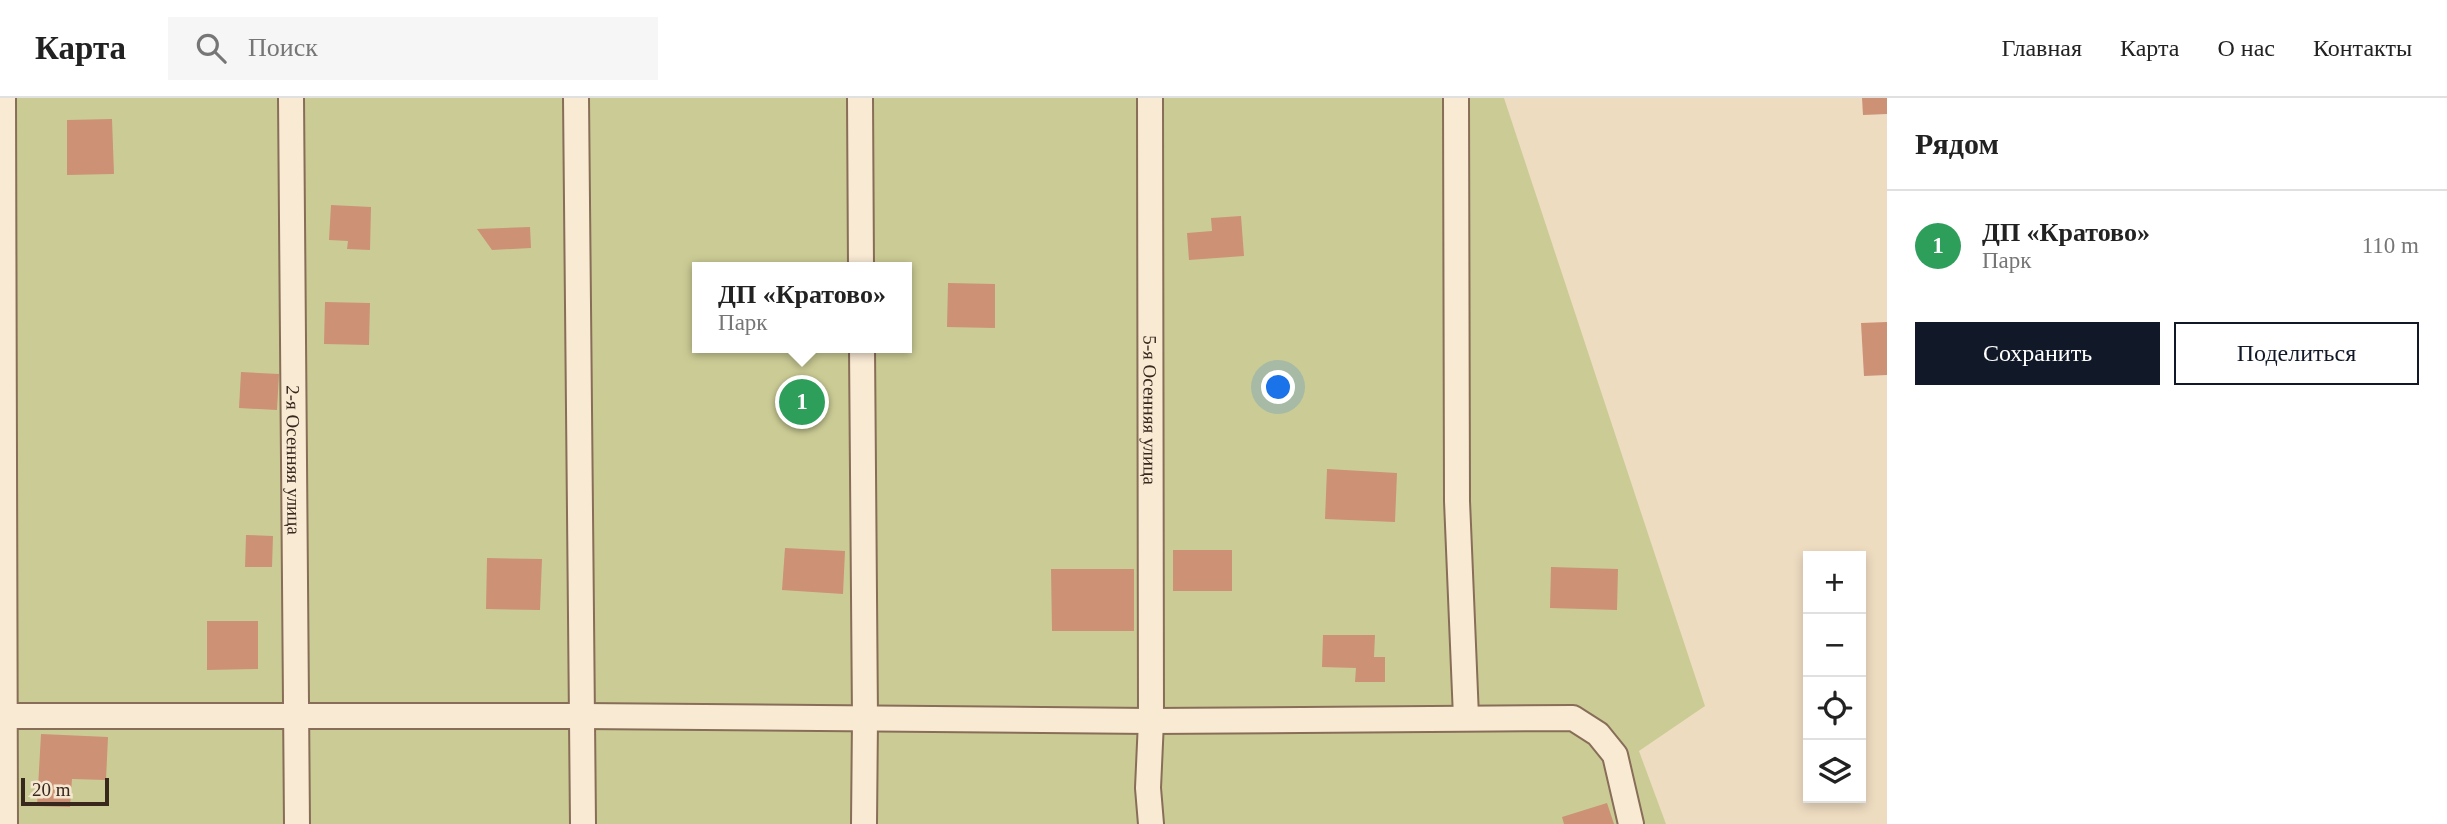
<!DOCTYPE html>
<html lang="ru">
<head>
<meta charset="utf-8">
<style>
  :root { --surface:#fff; --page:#f6f6f6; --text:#222; --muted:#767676; --line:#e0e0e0; --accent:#111827 }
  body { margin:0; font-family:"Times New Roman",serif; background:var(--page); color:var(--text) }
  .controls { position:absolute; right:21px; bottom:21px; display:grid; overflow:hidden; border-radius:0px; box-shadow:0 4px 10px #0003 }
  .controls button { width:63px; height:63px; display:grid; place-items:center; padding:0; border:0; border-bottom:2px solid var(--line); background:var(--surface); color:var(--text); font:35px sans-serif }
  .scale { position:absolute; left:21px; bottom:18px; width:88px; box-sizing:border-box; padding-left:7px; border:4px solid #37271d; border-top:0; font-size:19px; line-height:24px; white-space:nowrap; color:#37271d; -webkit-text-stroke:5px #f6e7d0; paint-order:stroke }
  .you { position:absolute; left:1279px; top:290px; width:24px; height:24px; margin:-18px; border:5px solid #fff; border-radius:50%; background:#1a73e8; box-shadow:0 0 0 10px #1a73e833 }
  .badge { display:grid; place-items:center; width:46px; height:46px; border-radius:50%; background:var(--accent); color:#fff; font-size:23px; font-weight:700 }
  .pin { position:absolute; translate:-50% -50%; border:4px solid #fff; box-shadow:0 2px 7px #0006 }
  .popup { position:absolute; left:692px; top:164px; width:220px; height:91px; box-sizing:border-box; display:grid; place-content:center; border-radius:0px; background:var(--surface); filter:drop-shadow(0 2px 5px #0005); font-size:23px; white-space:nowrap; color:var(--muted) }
  .popup b { font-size:26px; color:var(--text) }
  .popup::after { content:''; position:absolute; left:50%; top:100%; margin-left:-14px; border:14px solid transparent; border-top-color:var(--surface) }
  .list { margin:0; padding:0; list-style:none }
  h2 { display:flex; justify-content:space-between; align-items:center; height:91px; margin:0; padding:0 28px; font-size:30px }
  h2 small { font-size:23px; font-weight:400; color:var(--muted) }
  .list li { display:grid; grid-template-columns:46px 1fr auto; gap:21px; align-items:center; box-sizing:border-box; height:112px; padding:0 28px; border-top:2px solid var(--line) }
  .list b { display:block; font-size:26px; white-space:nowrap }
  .list p { margin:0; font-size:23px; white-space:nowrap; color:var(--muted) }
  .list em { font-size:23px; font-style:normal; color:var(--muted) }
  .actions { display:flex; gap:14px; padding:21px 28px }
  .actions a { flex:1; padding:16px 0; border:2px solid var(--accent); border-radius:0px; text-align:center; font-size:24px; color:var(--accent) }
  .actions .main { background:var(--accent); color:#fff }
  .icon { flex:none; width:38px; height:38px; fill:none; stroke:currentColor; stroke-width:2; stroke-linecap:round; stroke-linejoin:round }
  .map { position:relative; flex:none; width:1887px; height:726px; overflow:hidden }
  header { display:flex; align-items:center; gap:42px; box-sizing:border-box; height:98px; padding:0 35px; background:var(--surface); border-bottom:2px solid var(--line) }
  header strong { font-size:33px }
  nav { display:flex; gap:38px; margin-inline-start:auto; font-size:24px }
  .search { width:490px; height:63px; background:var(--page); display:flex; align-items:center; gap:18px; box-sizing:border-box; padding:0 24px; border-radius:0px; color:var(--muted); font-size:26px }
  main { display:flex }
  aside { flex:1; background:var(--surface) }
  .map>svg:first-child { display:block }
  .green { fill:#cbcc95; fill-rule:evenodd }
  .building { fill:#cd9176 }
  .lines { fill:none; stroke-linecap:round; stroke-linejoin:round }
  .minor-casing { stroke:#886d58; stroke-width:28 }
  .minor { stroke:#f9ead4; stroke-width:24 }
  .labels { text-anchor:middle; stroke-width:6; stroke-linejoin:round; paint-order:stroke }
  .street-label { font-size:19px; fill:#37271d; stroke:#f6e7d0 }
</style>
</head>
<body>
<header>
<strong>Карта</strong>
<div class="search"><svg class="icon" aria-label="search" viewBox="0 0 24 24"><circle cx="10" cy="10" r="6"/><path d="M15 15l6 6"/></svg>Поиск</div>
<nav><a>Главная</a><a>Карта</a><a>О нас</a><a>Контакты</a></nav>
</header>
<main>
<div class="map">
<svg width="1887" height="726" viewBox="0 0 1887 726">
  <rect width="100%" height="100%" fill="#eedcc1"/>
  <path class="green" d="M0,0H1504L1705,608L1639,653L1666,726H0ZM697,169H907V250H697Z"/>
  <g class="building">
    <path d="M1862,0H1887V16L1863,17Z"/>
    <path d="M112,21L114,76L67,77V22Z"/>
    <path d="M331,107L371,109L370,152L347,151L348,143L329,142Z"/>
    <path d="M1241,118L1244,158L1189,162L1187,135L1212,133L1211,120Z"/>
    <path d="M530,129L531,150L492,152L477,131Z"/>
    <path d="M948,185L995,186V230L947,229Z"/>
    <path d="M325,204L370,205L369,247L324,246Z"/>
    <path d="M1887,224V277L1864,278L1861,225Z"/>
    <path d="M241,274L279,276L277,312L239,310Z"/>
    <path d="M1327,371L1397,375L1395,424L1325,421Z"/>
    <path d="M246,437L273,438L272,469H245Z"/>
    <path d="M785,450L845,453L843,496L782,492Z"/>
    <rect x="1173" y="452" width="59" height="41"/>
    <path d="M487,460L542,461L540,512L486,511Z"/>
    <path d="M1551,469L1618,471L1617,512L1550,510Z"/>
    <path d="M1051,471H1134V533H1052Z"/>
    <path d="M207,523H258V571L207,572Z"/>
    <path d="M1323,537H1375L1374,559H1385V584H1355L1356,570L1322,569Z"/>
    <path d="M41,636L108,639L106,682L72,681L70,709L37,708Z"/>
    <path d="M1607,705L1614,726H1564L1562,719Z"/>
  </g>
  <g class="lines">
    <defs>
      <g id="minor">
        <path d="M3,0L5,726"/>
        <path id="s1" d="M291,0L297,726"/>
        <path d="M576,0L583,726"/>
        <path d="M860,0L861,169"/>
        <path id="s2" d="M1150,0L1151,623L1148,690L1151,726"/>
        <path d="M1456,0L1457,403L1466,619"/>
        <path d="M862,250L865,621L864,726"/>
        <path d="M0,618H583L1151,623L1573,620L1598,636L1615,657L1631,726"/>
      </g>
    </defs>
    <use href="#minor" class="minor-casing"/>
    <use href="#minor" class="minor"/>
  </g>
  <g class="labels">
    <g class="street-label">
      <text dy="7" stroke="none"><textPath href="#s2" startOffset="312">5-я Осенняя улица</textPath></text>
      <text dy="7" stroke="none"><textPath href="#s1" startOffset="362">2-я Осенняя улица</textPath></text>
    </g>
  </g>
</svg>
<div class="controls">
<button>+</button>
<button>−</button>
<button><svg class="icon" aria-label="locate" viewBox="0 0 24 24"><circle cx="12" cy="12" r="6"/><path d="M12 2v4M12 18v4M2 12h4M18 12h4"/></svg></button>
<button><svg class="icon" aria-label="layers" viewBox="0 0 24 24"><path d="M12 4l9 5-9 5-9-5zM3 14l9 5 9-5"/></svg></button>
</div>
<div class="scale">20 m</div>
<div class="you"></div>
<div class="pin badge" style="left:802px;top:304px;background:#2e9e5b">1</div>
<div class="popup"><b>ДП «Кратово»</b>Парк</div>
</div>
<aside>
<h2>Рядом<small></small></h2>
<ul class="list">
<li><span class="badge" style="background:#2e9e5b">1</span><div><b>ДП «Кратово»</b><p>Парк</p></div><em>110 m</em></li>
</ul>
<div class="actions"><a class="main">Сохранить</a><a>Поделиться</a></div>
</aside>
</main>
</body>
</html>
